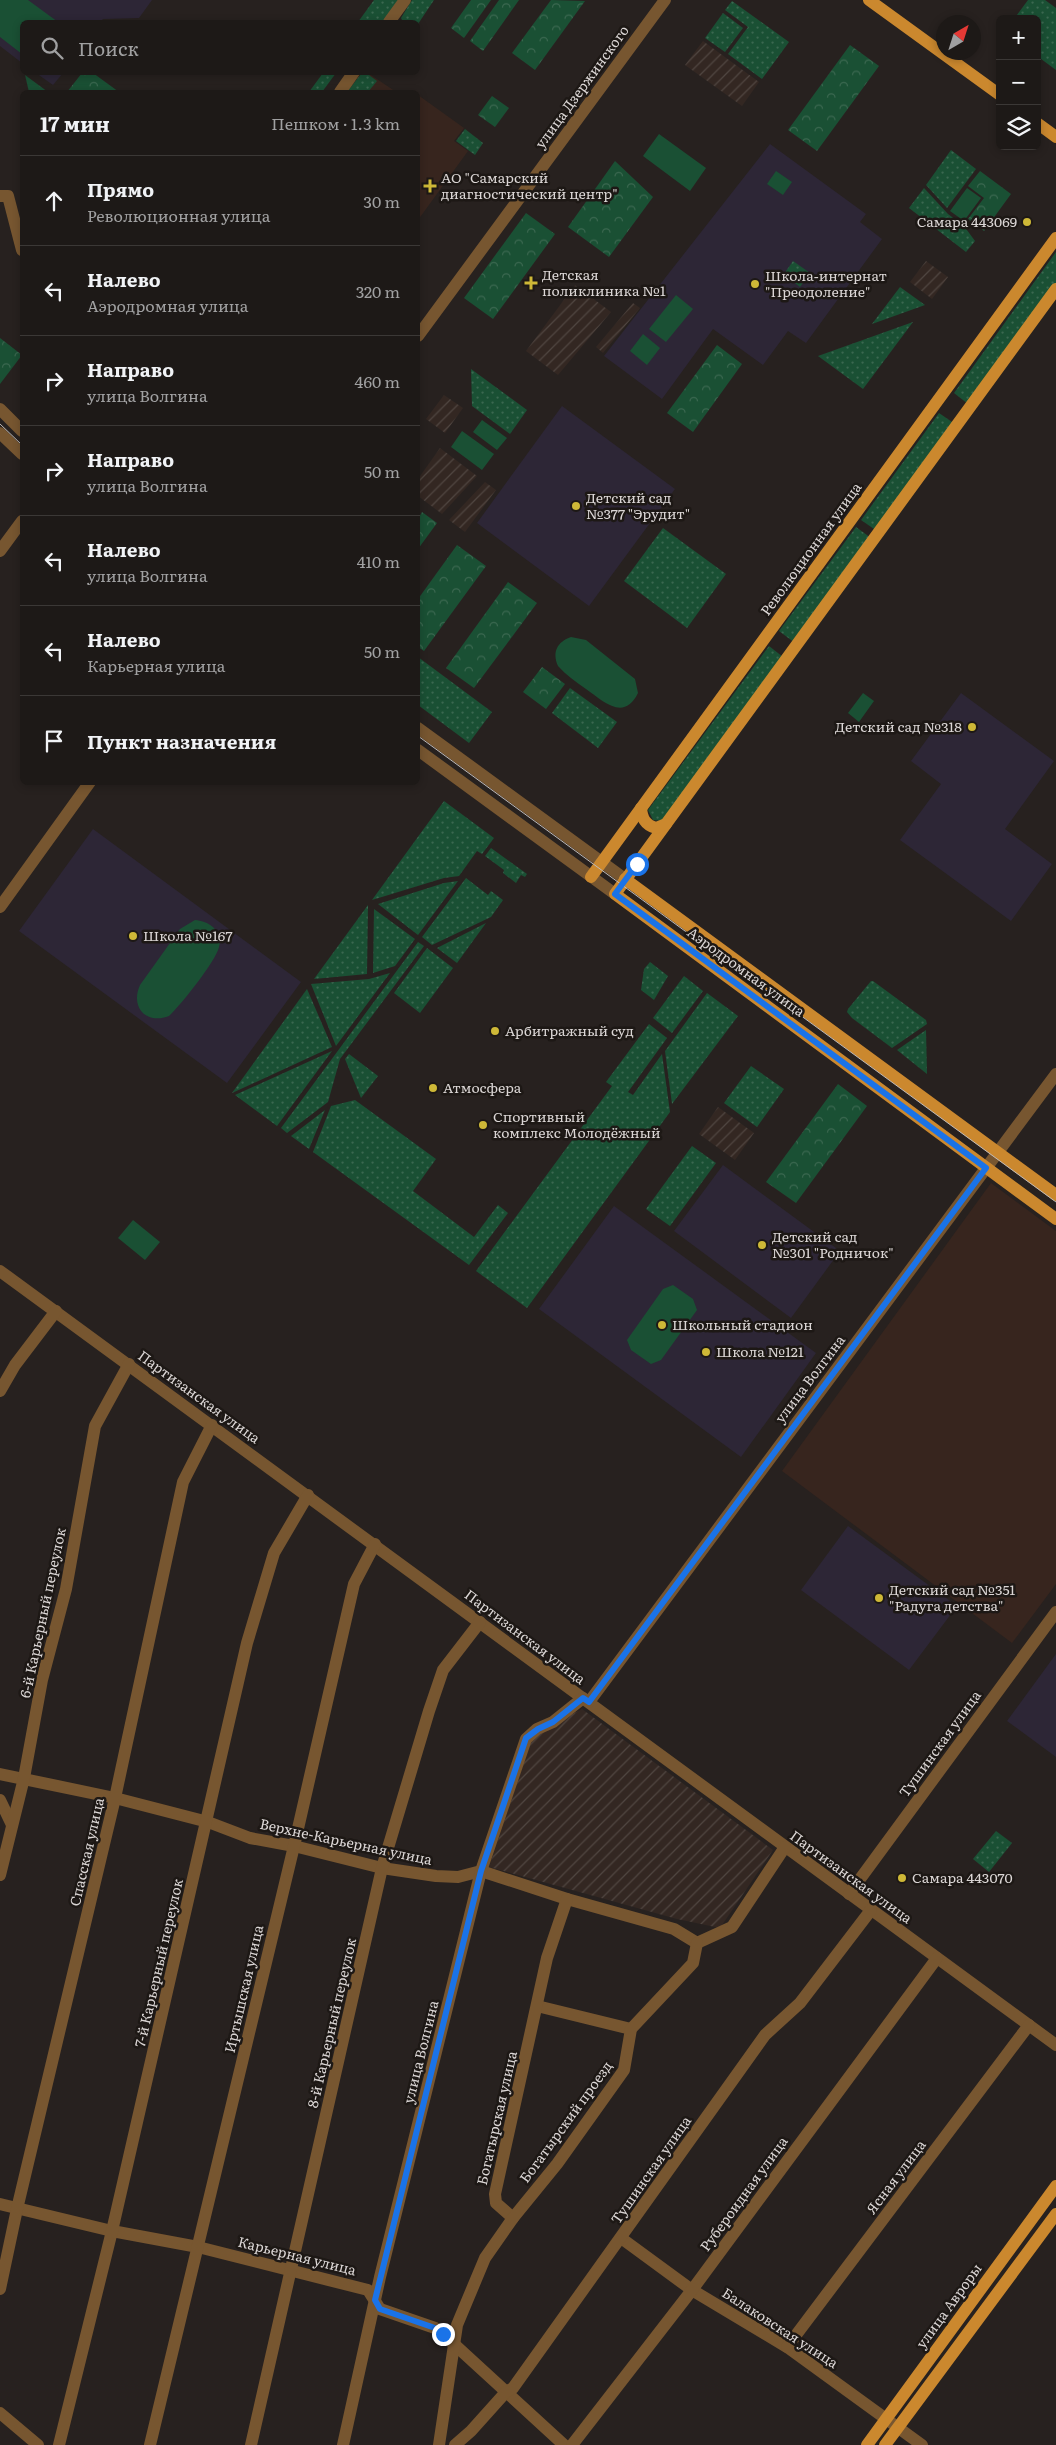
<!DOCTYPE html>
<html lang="ru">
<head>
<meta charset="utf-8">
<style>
  :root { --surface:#1d1917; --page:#252220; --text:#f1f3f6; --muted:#a0a0a1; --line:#3b3836 }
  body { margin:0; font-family:Literata,serif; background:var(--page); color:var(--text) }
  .controls { position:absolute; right:15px; top:15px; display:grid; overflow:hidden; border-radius:8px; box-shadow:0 2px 8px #0003 }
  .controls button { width:45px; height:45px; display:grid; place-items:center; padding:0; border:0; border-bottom:1px solid var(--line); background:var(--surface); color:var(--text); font:25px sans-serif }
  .compass { position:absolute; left:936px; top:15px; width:45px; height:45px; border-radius:50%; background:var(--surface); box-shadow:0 2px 8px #0003; rotate:39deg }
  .stop { position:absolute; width:15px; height:15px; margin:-11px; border:4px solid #1a73e8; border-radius:50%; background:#fff }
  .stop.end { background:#1a73e8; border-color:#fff; box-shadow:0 1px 5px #0008 }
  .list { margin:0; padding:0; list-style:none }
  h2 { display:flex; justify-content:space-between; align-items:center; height:65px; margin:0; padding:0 20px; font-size:21px }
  h2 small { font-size:16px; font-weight:400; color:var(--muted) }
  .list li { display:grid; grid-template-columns:32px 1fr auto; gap:15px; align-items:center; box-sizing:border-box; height:90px; padding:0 20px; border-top:1px solid var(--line) }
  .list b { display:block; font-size:19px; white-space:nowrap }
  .list p { margin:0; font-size:16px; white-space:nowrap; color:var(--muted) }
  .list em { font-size:16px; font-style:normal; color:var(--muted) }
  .icon { flex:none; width:28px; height:28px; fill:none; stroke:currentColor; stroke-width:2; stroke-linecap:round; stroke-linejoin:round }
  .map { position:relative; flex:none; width:1056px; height:2445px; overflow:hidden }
  .search { position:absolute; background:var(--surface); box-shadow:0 2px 8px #0003; left:20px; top:20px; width:400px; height:55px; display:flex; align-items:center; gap:12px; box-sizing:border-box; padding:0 18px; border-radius:8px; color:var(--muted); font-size:19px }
  .panel { position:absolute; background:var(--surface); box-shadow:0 2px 8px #0003; left:20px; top:90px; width:400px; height:695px; border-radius:8px }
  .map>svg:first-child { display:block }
  .industrial { fill:url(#industrial-furrows) }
  .education { fill:#2d2636 }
  .medical { fill:#37251e }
  .grass { fill:url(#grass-dots) }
  .forest { fill:url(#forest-crowns) }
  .pitch { fill:#1a5034 }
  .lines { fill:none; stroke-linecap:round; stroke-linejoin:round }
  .minor { stroke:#775630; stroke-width:12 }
  .major { stroke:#cb882e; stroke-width:12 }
  .tram { stroke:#c0bbb9; stroke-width:1 }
  .route { stroke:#1a73e8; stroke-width:6 }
  .poi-dot { fill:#ceb837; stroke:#1d1815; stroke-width:2 }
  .labels { text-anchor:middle; stroke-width:5; stroke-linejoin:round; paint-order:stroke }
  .street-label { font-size:14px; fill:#dbd6d5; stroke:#1d1815 }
  .poi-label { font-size:14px; fill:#dbd6d5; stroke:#1d1815; text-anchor:start }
</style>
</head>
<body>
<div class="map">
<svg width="1056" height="2445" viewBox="0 0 1056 2445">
  <defs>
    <pattern id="industrial-furrows" width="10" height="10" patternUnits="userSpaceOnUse" patternTransform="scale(1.25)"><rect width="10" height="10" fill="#332722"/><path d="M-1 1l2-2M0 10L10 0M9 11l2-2" fill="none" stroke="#504641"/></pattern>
    <pattern id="grass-dots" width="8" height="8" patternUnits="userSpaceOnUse" patternTransform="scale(1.25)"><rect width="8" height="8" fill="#1a5034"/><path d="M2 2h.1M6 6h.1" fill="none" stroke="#3b6850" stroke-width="1.8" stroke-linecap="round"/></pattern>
    <pattern id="forest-crowns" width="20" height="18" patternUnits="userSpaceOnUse" patternTransform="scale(1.25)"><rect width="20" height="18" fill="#1a5034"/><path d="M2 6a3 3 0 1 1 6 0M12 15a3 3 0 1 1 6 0" fill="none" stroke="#3b6850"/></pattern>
  </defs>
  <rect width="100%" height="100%" fill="#27211f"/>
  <g class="industrial">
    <path d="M703,41L759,82L742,106L685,65Z"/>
    <path d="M926,261L948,277L932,299L910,282Z"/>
    <path d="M575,285L611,312L558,375L526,351Z"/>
    <path d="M633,303L640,308L603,353L596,347Z"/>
    <path d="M444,395L463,408L445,433L426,419Z"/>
    <path d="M440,448L477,476L442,514L418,496V479Z"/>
    <path d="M485,482L496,490L465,532L449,520Z"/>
    <path d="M718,1107L754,1133L735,1160L699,1134Z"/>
    <path d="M582,1709L773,1850L720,1928L677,1919L489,1867L531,1742L540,1731Z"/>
  </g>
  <g class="education">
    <path d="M0,0H152L139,18L103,19L100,22H22V63L0,46Z"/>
    <path d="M36,73H63L53,85Z"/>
    <path d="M770,144L866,214L860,222L882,239L806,343L788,331L763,365L713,329L662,399L604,356Z"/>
    <path d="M562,406L675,489L589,606L477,523Z"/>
    <path d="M961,693L1054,761L1005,829L1052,864L1011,921L900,840L941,784L911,761Z"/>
    <path d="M93,829L301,982L227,1083L19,931Z"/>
    <path d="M723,1165L840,1251L791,1318L674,1231Z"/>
    <path d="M614,1206L816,1353L741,1457L539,1309Z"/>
    <path d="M848,1526L957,1606L909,1670L801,1590Z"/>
    <path d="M1056,1654V1757L1007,1721Z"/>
  </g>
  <g class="medical">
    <path d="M359,72L368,73L396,92H345Z"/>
    <path d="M418,95L464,128L454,141L468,151L418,220Z"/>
    <path d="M991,1183L1056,1231V1584L1012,1643L782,1471Z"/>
  </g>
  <g class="grass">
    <path d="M374,0H399L383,22H358Z"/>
    <path d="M412,0H434L418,24L403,22L401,18Z"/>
    <path d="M1028,0H1045L1056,8V70L1037,56V19H1014Z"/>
    <path d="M732,1L789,42L762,79L728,54L748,27L725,10Z"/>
    <path d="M723,13L743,28L725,52L705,38Z"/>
    <path d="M323,73H336L322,92H309Z"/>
    <path d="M361,74L369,75L377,81L368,92H347Z"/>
    <path d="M465,129L483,143L475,155L456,141Z"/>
    <path d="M951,150L976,169L947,208L926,185Z"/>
    <path d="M924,188L948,214L964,226L975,241L966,252L909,208Z"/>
    <path d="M1056,252V286L968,404L954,393Z"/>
    <path d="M793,261L810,273L800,287L784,274Z"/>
    <path d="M900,287L925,305L872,324Z"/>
    <path d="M913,322L863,389L818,356Z"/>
    <path d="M471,369L527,410L510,434L472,406Z"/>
    <path d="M939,413L955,424L877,531L861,520Z"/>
    <path d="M856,527L871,538L795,643L779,631Z"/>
    <path d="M663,528L726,574L687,628L624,581Z"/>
    <path d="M769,646L783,657L663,821L653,820L648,810Z"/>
    <path d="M418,657L492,712L469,743L418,705Z"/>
    <path d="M570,688L617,722L598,748L552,713Z"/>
    <path d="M444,801L494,838L482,854L477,851L459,876L444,878L372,900Z"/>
    <path d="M491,848L527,874L525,877L521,875L516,883L503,873L504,870L485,856Z"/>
    <path d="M466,878L488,895L491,891L503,900L491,917L432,945L422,937Z"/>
    <path d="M458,881L418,935L378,904L444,883Z"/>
    <path d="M368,905L367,974L314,979Z"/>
    <path d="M374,909L415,939L395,966L373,973Z"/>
    <path d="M486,923L457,963L437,948Z"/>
    <path d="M418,942L424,946L340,1059L328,1102L287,1133L281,1128Z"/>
    <path d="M427,948L453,968L420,1013L394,993Z"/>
    <path d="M650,962L668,976L654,1000L641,990L644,969Z"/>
    <path d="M390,973L336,1046L311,984L369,979Z"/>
    <path d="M684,976L703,991L672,1033L653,1018Z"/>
    <path d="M871,981H873L926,1020L927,1024L892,1048L852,1018L847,1012L848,1009Z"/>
    <path d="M307,989L332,1047L232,1093Z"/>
    <path d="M707,993L738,1016L672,1104L665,1051Z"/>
    <path d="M649,1024L667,1038L628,1092L633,1095L662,1054L670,1112L527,1308L476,1271L612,1086L606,1082Z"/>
    <path d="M926,1030L927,1074L897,1050Z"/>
    <path d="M332,1051L277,1126L235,1095Z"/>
    <path d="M349,1054L378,1076L361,1098L345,1059Z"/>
    <path d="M751,1066L784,1089L757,1127L724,1103Z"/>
    <path d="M355,1100L436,1159L413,1191L474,1237L498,1205L508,1213L469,1265L313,1152L331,1106Z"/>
    <path d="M325,1110L309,1149L291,1136Z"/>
    <path d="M692,1146L716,1163L670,1226L646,1209Z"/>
    <path d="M996,1831L1012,1843L989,1872L973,1859Z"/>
  </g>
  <g class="forest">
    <path d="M471,0H491L464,38L451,28Z"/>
    <path d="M499,0H519L483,51L470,41Z"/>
    <path d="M551,0L585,1L535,70L512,53Z"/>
    <path d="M850,45L879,66L817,151L788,130Z"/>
    <path d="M82,73H93L119,92H67Z"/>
    <path d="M25,75L48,92H29Z"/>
    <path d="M492,96L509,108L495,127L478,115Z"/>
    <path d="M615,161L653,197L609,257L568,227Z"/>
    <path d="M980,171L1011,194L984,231L968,219L984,198L968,186Z"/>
    <path d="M526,213L555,234L493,319L464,298Z"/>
    <path d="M0,338L22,355L0,384Z"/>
    <path d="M717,345L742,364L693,432L667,413Z"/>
    <path d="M422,512L437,523L418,549V519Z"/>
    <path d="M457,545L486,566L424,651L418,647V599Z"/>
    <path d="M508,582L537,603L474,688L446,668Z"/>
    <path d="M542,667L565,684L546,709L523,692Z"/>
    <path d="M838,1084L867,1106L796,1203L766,1182Z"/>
  </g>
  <g class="pitch">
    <path d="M0,0H28L58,22H22V54L0,37Z"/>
    <path d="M659,134L706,168L690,191L643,156Z"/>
    <path d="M776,171L792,182L783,195L767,184Z"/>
    <path d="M967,188L981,198L964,221L950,211Z"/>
    <path d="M676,295L693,309L666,342L649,329Z"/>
    <path d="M643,334L660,348L647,365L630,351Z"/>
    <path d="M482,420L507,438L497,450L473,432Z"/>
    <path d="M462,431L494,454L482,470L451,447Z"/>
    <path d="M571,637L586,640L635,679L638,693C624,722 603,701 586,689C576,682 566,675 558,666C552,652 557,642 571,637Z"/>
    <path d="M863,693L874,701L859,722L848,713Z"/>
    <path d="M195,920C209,921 223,931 219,947C216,961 180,1006 169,1016C146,1025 130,1007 140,985L180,929Z"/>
    <path d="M133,1220L160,1242L145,1260L118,1238Z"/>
    <path d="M673,1285L693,1299L697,1310L661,1360L651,1364L631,1350L627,1340L663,1289Z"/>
  </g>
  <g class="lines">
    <g class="minor">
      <path d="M389,22L405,0"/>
      <path d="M340,92L354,72"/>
      <path d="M0,196H8L22,250"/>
      <path d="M418,336L665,0"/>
      <path d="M0,409L22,431"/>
      <path d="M0,433L22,454"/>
      <path d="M0,551L22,521"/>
      <path d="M418,728L625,879"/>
      <path d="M418,750L615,894"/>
      <path d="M0,907L90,782"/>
      <path d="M0,1271L1056,2045"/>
      <path d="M0,1391L15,1365L56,1311"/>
      <path d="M589,1702L1056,1074"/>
      <path d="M0,1774L115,1798L208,1822L250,1838L294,1846L382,1868L436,1876L458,1877L481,1871L567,1899L674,1929L697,1943"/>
      <path d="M0,1800L12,1825"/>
      <path d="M0,1875L24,1778L42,1680L66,1589L95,1426L129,1364"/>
      <path d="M849,1894L1056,1612"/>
      <path d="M697,1943L732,1927L785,1847"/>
      <path d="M537,2006L631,2029"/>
      <path d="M0,2204L112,2231L198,2247L368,2290L380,2309L435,2328L443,2334L564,2445"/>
      <path d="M513,2218L496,2203L495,2194L547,1958L567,1899"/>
      <path d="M621,2238L692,2290L787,2347L922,2445"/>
      <path d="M0,2289L17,2209L115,1798L183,1482L212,1425"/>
      <path d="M787,2347L1029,2025"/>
      <path d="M0,2413L38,2445"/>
      <path d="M59,2445L112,2231L247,1643L274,1553L308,1495"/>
      <path d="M150,2445L294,1846L354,1584L375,1544"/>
      <path d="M251,2445L382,1868L429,1711L443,1670L480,1622"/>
      <path d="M343,2445L380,2277L481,1871L526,1739L537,1729L553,1722L583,1698"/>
      <path d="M439,2445L457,2325L485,2258L513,2218L557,2164L624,2070L631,2029L693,1963L697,1943"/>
      <path d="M455,2445L471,2431L506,2392L513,2388L765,2035L800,2003L871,1910"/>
      <path d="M572,2445L692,2290L937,1958"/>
    </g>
    <g class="major">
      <path d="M869,0L1000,95"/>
      <path d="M1037,123L1056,137"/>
      <path d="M1056,289L615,894L1056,1219"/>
      <path d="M641,808C642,818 645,825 656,828L666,824"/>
      <path d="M591,877L1056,238"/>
      <path d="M625,879L1056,1195"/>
      <path d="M867,2445L1056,2186"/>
      <path d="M885,2445L1056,2214"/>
    </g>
    <g class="tram">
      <path d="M0,424L22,445"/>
      <path d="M418,736L1056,1202"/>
    </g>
  </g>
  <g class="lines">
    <path class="route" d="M443,2334L435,2328L380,2309L375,2300L481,1871L526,1738L538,1729L553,1722L583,1698L589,1702L986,1168L615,894L637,864"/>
  </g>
  <g class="poi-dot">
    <path d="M427.5 178.5h5v5h5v5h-5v5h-5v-5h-5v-5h5z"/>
    <circle cx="1027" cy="222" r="5"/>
    <path d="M528.5 275.5h5v5h5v5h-5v5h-5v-5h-5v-5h5z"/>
    <circle cx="755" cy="284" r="5"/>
    <circle cx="576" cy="506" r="5"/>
    <circle cx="972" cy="727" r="5"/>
    <circle cx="133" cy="936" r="5"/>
    <circle cx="495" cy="1031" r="5"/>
    <circle cx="433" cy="1088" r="5"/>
    <circle cx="483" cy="1125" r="5"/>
    <circle cx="762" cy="1245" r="5"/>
    <circle cx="662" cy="1325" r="5"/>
    <circle cx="706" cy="1352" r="5"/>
    <circle cx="879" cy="1598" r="5"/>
    <circle cx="902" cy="1878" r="5"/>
  </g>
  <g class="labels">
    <g class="street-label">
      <text transform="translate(582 87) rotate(-54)" y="5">улица Дзержинского</text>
      <text transform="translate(811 549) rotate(-54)" y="5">Революционная улица</text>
      <text transform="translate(746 972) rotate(36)" y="5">Аэродромная улица</text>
      <text transform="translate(810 1379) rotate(-53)" y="5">улица Волгина</text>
      <text transform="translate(199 1397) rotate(36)" y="5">Партизанская улица</text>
      <text transform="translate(43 1613) rotate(-78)" y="5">6-й Карьерный переулок</text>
      <text transform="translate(525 1637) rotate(37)" y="5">Партизанская улица</text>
      <text transform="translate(940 1744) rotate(-54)" y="5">Тушинская улица</text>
      <text transform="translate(346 1842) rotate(12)" y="5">Верхне-Карьерная улица</text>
      <text transform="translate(87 1852) rotate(-77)" y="5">Спасская улица</text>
      <text transform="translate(851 1877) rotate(36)" y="5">Партизанская улица</text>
      <text transform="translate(159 1963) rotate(-77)" y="5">7-й Карьерный переулок</text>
      <text transform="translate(244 1989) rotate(-77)" y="5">Иртышская улица</text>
      <text transform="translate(332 2023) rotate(-77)" y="5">8-й Карьерный переулок</text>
      <text transform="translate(421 2052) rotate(-76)" y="5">улица Волгина</text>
      <text transform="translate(497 2118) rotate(-77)" y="5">Богатырская улица</text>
      <text transform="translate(566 2122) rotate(-54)" y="5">Богатырский проезд</text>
      <text transform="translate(651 2170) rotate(-55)" y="5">Тушинская улица</text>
      <text transform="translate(896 2177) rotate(-53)" y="5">Ясная улица</text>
      <text transform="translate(744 2194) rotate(-54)" y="5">Рубероидная улица</text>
      <text transform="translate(297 2256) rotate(14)" y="5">Карьерная улица</text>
      <text transform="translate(949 2306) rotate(-54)" y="5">улица Авроры</text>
      <text transform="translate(780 2328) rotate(33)" y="5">Балаковская улица</text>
    </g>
    <g class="poi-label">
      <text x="441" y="183">АО "Самарский<tspan x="441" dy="16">диагностический центр"</tspan></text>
      <text x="1017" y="227" text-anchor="end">Самара 443069</text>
      <text x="542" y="280">Детская<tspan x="542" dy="16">поликлиника №1</tspan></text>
      <text x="765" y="281">Школа-интернат<tspan x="765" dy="16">"Преодоление"</tspan></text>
      <text x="586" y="503">Детский сад<tspan x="586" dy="16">№377 "Эрудит"</tspan></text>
      <text x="962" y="732" text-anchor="end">Детский сад №318</text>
      <text x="143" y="941">Школа №167</text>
      <text x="505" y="1036">Арбитражный суд</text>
      <text x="443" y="1093">Атмосфера</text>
      <text x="493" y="1122">Спортивный<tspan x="493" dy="16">комплекс Молодёжный</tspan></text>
      <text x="772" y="1242">Детский сад<tspan x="772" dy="16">№301 "Родничок"</tspan></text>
      <text x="672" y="1330">Школьный стадион</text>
      <text x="716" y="1357">Школа №121</text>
      <text x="889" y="1595">Детский сад №351<tspan x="889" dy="16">"Радуга детства"</tspan></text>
      <text x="912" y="1883">Самара 443070</text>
    </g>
  </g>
</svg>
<div class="controls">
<button>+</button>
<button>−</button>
<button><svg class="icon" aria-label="layers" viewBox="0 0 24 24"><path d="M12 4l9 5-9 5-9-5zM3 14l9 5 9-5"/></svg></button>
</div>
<svg class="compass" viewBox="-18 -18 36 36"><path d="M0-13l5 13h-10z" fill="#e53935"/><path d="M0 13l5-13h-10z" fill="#a0a0a1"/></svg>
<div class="stop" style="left:637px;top:864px"></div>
<div class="stop end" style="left:443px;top:2334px"></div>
<div class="search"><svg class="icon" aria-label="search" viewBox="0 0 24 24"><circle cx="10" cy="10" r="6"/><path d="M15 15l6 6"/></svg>Поиск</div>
<section class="panel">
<h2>17 мин<small>Пешком · 1.3 km</small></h2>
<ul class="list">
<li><svg class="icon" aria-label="ahead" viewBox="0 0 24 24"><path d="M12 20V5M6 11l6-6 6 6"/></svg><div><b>Прямо</b><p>Революционная улица</p></div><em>30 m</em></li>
<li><svg class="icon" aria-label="left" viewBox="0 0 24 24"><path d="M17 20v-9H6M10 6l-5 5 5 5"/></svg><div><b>Налево</b><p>Аэродромная улица</p></div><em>320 m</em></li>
<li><svg class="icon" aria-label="right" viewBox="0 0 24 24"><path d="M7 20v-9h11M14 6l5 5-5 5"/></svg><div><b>Направо</b><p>улица Волгина</p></div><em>460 m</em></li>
<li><svg class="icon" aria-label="right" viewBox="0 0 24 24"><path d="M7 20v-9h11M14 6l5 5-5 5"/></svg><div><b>Направо</b><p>улица Волгина</p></div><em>50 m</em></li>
<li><svg class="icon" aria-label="left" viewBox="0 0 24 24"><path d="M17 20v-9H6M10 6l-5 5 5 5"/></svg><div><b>Налево</b><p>улица Волгина</p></div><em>410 m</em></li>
<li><svg class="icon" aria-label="left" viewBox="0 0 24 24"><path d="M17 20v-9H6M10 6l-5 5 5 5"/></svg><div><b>Налево</b><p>Карьерная улица</p></div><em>50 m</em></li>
<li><svg class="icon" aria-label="arrive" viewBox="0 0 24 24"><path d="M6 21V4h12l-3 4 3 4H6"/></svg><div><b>Пункт назначения</b></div></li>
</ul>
</section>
</div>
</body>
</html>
